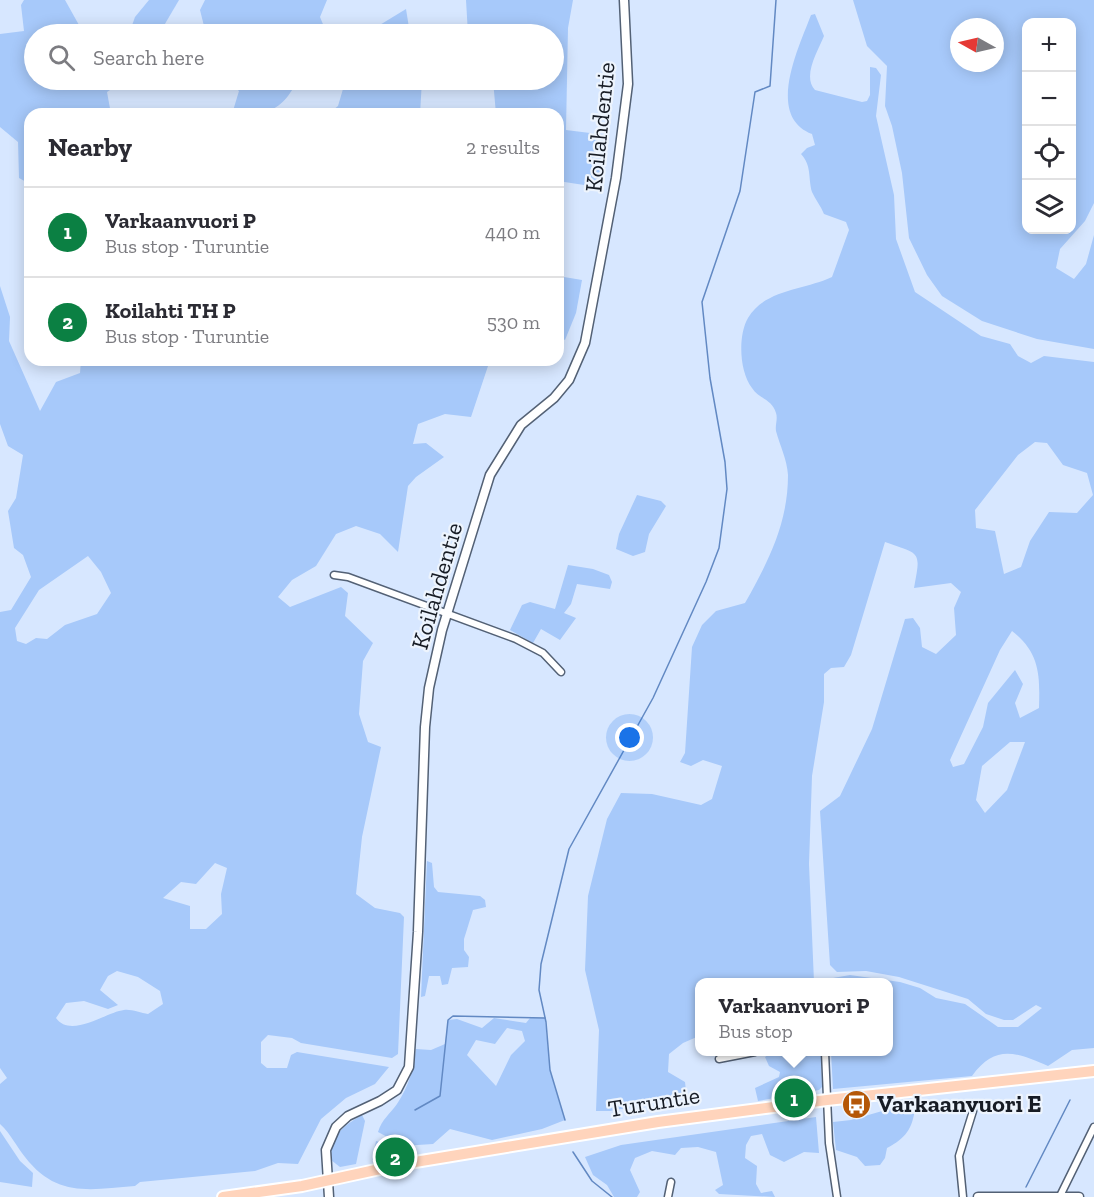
<!DOCTYPE html>
<html lang="en">
<head>
<meta charset="utf-8">
<style>
  :root { --surface:#fff; --page:#f2f2f3; --text:#2b2b33; --muted:#7c7c81; --line:#e1e1e2; --accent:#0b8043 }
  body { margin:0; font-family:"Zilla Slab",serif; background:var(--page); color:var(--text) }
  .controls { position:absolute; right:18px; top:18px; display:grid; overflow:hidden; border-radius:12px; box-shadow:0 3px 15px #0003 }
  .controls button { width:54px; height:54px; display:grid; place-items:center; padding:0; border:0; border-bottom:2px solid var(--line); background:var(--surface); color:var(--text); font:30px sans-serif }
  .compass { position:absolute; left:950px; top:18px; width:54px; height:54px; border-radius:50%; background:var(--surface); box-shadow:0 3px 15px #0003; rotate:278deg }
  .you { position:absolute; left:630px; top:738px; width:21px; height:21px; margin:-15px; border:4px solid #fff; border-radius:50%; background:#1a73e8; box-shadow:0 0 0 9px #1a73e833 }
  .badge { display:grid; place-items:center; width:39px; height:39px; border-radius:50%; background:var(--accent); color:#fff; font-size:20px; font-weight:700 }
  .pin { position:absolute; translate:-50% -50%; border:3px solid #fff; box-shadow:0 2px 6px #0006 }
  .popup { position:absolute; left:695px; top:978px; width:198px; height:78px; box-sizing:border-box; display:grid; place-content:center; border-radius:12px; background:var(--surface); filter:drop-shadow(0 2px 4px #0005); font-size:20px; white-space:nowrap; color:var(--muted) }
  .popup b { font-size:22px; color:var(--text) }
  .popup::after { content:''; position:absolute; left:50%; top:100%; margin-left:-12px; border:12px solid transparent; border-top-color:var(--surface) }
  .list { margin:0; padding:0; list-style:none }
  h2 { display:flex; justify-content:space-between; align-items:center; height:78px; margin:0; padding:0 24px; font-size:26px }
  h2 small { font-size:20px; font-weight:400; color:var(--muted) }
  .list li { display:grid; grid-template-columns:39px 1fr auto; gap:18px; align-items:center; box-sizing:border-box; height:90px; padding:0 24px; border-top:2px solid var(--line) }
  .list b { display:block; font-size:22px; white-space:nowrap }
  .list p { margin:0; font-size:20px; white-space:nowrap; color:var(--muted) }
  .list em { font-size:20px; font-style:normal; color:var(--muted) }
  .icon { flex:none; width:33px; height:33px; fill:none; stroke:currentColor; stroke-width:2; stroke-linecap:round; stroke-linejoin:round }
  .map { position:relative; flex:none; width:1094px; height:1197px; overflow:hidden }
  .search { position:absolute; background:var(--surface); box-shadow:0 3px 15px #0003; left:24px; top:24px; width:540px; height:66px; display:flex; align-items:center; gap:15px; box-sizing:border-box; padding:0 21px; border-radius:33px; color:var(--muted); font-size:22px }
  .panel { position:absolute; background:var(--surface); box-shadow:0 3px 15px #0003; left:24px; top:108px; width:540px; height:258px; border-radius:18px }
  .map>svg:first-child { display:block }
  .green { fill:#a7c9fa; fill-rule:evenodd }
  .lines { fill:none; stroke-linecap:round; stroke-linejoin:round }
  .stream { stroke:#6289c3; stroke-width:1.5 }
  .minor-casing { stroke:#536175; stroke-width:9 }
  .tertiary-casing { stroke:#536175; stroke-width:11 }
  .trunk-casing { stroke:#fff; stroke-width:14 }
  .minor { stroke:#fff; stroke-width:6 }
  .tertiary { stroke:#fff; stroke-width:8 }
  .trunk { stroke:#ffd4bc; stroke-width:10 }
  .labels { text-anchor:middle; stroke-width:4.5; stroke-linejoin:round; paint-order:stroke }
  .street-label { font-size:24px; fill:#171c25; stroke:#edf4fd }
  .poi-label { font-size:24px; font-weight:bold; fill:#171c25; stroke:#edf4fd; text-anchor:start }
</style>
</head>
<body>
<div class="map">
<svg width="1094" height="1197" viewBox="0 0 1094 1197">
  <rect width="100%" height="100%" fill="#d7e7ff"/>
  <g class="green">
    <path d="M24,0H65L84,34H34V80H125L107,92L111,114H30V184L19,178L18,142L0,127V34L24,31L21,5Z"/>
    <path d="M149,0H179L159,34H129L135,17Z"/>
    <path d="M205,0H327L320,17L327,34H206L200,10Z"/>
    <path d="M466,0H573L568,28L566,130L606,135L597,187L558,181V114H496L493,80H554V34H468Z"/>
    <path d="M853,0H1094V203L1085,221L1060,249L1056,268L1074,279L1086,264L1094,235V349L1037,339L982,321L942,296L927,275L909,238L902,173L892,126L885,106L887,66L867,46ZM1026,22H1072V230H1026ZM959,27H995V63H959Z"/>
    <path d="M406,9L410,34H365Z"/>
    <path d="M815,14L824,36C818,51 802,76 815,90L862,102L867,101L870,95V67L876,68L881,75L876,116L894,195L896,239L915,292L981,336L1010,344L1018,356L1031,363L1044,356L1094,362V1048L1072,1050L1048,1066C1016,1052 995,1044 972,1076L833,1089L831,1052H888V982H833V978L850,975L900,982L920,988L936,998L965,1004L998,1027H1018L1042,1008L1036,1005L1013,1020H1004L986,1014L968,999L899,977L866,971L837,972L830,965L820,811L840,796L872,729L905,619L913,618L920,628L922,647L936,654L956,635L954,608L961,592L951,583L914,588C921,550 921,555 885,542L851,655L844,667L831,668L824,674V702L812,776L809,864L814,982H700L699,1036L683,1043L669,1054L668,1072L685,1082L686,1091L679,1098L610,1111H596L599,1030L585,970L588,896L607,819L621,793L652,794L701,805L712,799L722,766L703,760L691,766L680,762L685,753L692,647L702,625L716,611L745,603C768,562 788,524 788,475C787,459 780,446 776,431C775,425 778,419 776,413C772,399 759,399 752,388C739,371 738,335 748,318C765,289 805,290 832,277L849,230L846,222L824,214C821,206 815,199 812,192C808,178 812,166 801,154L807,148L815,145L812,134C765,116 799,47 811,15ZM1035,442L1047,443L1063,465L1087,473L1093,495L1077,513L1049,512L1030,541L1021,567L1004,574L995,531L976,528L975,510L1018,455ZM1012,631C1040,653 1040,675 1039,708L1020,718L1015,703L1023,684L1015,670L988,703L983,727L964,764L953,767L950,760L1000,650ZM1010,742H1025L1007,790L985,813L976,800L982,766Z"/>
    <path d="M189,80H298C280,113 269,114 232,114L239,91L227,80L195,90L188,84Z"/>
    <path d="M336,80H422L420,114H328L338,106L343,89Z"/>
    <path d="M558,276L582,280L576,313L565,340L558,336Z"/>
    <path d="M0,286L10,317L9,341L40,411L56,382L80,373L81,360H490L471,417L445,414L418,424L413,444L426,443L444,457L416,477L408,486L398,552L380,534L356,526L336,534L316,566L292,580L278,597L290,607L341,587L348,593L345,616L373,643L363,661L359,714L368,742L381,747L362,837L356,894L375,908L400,913L404,917L398,1054L392,1058L301,1043L292,1038L268,1035L261,1042V1063L267,1068H287L291,1055L297,1052L389,1067L375,1084L346,1098L321,1119L298,1164L278,1163L255,1171L140,1182L135,1186C88,1190 56,1197 25,1157C16,1146 11,1134 0,1124V1084L7,1078L0,1068V612L11,610L31,577L23,555L14,548L8,511L16,498L23,455L8,446L0,424ZM88,556L101,572L111,593L97,614L65,625L47,639L36,638L26,644L17,641L15,628L39,590ZM215,863L227,868L221,894L222,914L206,929H190V906L163,898L181,882L196,884ZM117,971L138,977L160,991L163,1004L148,1014C141,1013 131,1009 124,1010C106,1012 71,1039 56,1018L66,1003L84,1001L108,1009L118,1005L100,990L108,976Z"/>
    <path d="M637,495L661,501L666,506L649,534L645,552L633,556L616,549L619,534Z"/>
    <path d="M568,565L593,569L609,575L612,582L610,589L577,584L571,604L564,613L576,618L560,640L541,629L533,643L510,630L522,605L530,602L555,609Z"/>
    <path d="M427,861L432,863L434,887L438,892L480,896L485,900L486,907L473,910L464,939V950L469,957L468,967L452,968L448,984L442,985L440,976H429L425,996L421,997Z"/>
    <path d="M494,1018L526,1023L530,1018H545L550,1070L565,1120L542,1129L492,1140L450,1129L433,1144L402,1146L397,1141L393,1146L395,1153L372,1160L376,1141L387,1144L391,1139L378,1132C382,1119 390,1114 397,1104C409,1086 413,1070 416,1049L431,1050L445,1044L448,1020L457,1019L482,1028ZM507,1028L522,1031L525,1041L511,1055L496,1086L467,1055L476,1040L495,1044Z"/>
    <path d="M772,1052L816,1053L821,1056L822,1087L819,1090L758,1101L755,1088L779,1077L780,1072L769,1066L765,1057Z"/>
    <path d="M910,1103L915,1109C912,1129 906,1138 887,1148L885,1158L880,1165L865,1166L857,1157L836,1150L833,1122L851,1120Z"/>
    <path d="M362,1115L365,1121L356,1164L340,1167L331,1160C330,1135 342,1127 362,1115Z"/>
    <path d="M816,1117L819,1153L804,1152L784,1162L770,1155L762,1134L751,1136L746,1145L745,1158L757,1166L756,1184L761,1193L772,1191L775,1197L719,1194L715,1190L723,1185L716,1152L698,1147L681,1148L675,1155L652,1151L635,1158L630,1170L640,1192L637,1197H614L607,1185L593,1175L585,1157L621,1145Z"/>
    <path d="M0,1131L20,1161L33,1173L32,1187L0,1182Z"/>
  </g>
  <g class="lines">
    <g class="stream">
      <path d="M415,1110L440,1096L448,1020L453,1016L545,1018"/>
      <path d="M565,1120L550,1070L546,1022L539,990L541,964L569,849L653,698L706,582L719,548L727,489L725,462L710,378L702,302L740,191L755,92L770,86L776,0"/>
      <path d="M573,1152L592,1181L612,1197"/>
      <path d="M1026,1187L1070,1100"/>
    </g>
    <defs>
      <g id="minor">
        <path d="M334,575L348,577L516,639L543,653L561,672"/>
        <path d="M825,1052L829,1143L837,1197"/>
        <path d="M719,1059L755,1052"/>
        <path d="M1060,1196L1094,1127"/>
        <path d="M668,1197L671,1182"/>
        <path d="M963,1197L959,1156L973,1111"/>
      </g>
      <g id="tertiary">
        <path d="M329,1197L326,1150L336,1127L348,1116L380,1101L397,1090L409,1067L418,932L425,727L429,688L442,630L490,475L521,425L554,398L569,380L585,343L616,178L628,84L624,0"/>
        <path d="M978,1197H1079"/>
      </g>
      <path id="trunk" d="M223,1197L302,1186L403,1164L658,1122L827,1100L1094,1071"/>
    </defs>
    <use href="#minor" class="minor-casing"/>
    <use href="#tertiary" class="tertiary-casing"/>
    <use href="#trunk" class="trunk-casing"/>
    <use href="#minor" class="minor"/>
    <use href="#tertiary" class="tertiary"/>
    <use href="#trunk" class="trunk"/>
  </g>
  <defs>
    <symbol id="bus-disc" viewBox="-11 -11 22 22"><circle r="9.5" fill="#b55707" stroke="#edf4fd"/><path d="M-5-6H5V4H4V6H2V4H-2V6H-4V4H-5ZM-3.5-4V0h7V-4ZM-3.5 1.2v1.5H-2V1.2ZM2 1.2v1.5H3.5V1.2Z" fill="#fff"/></symbol>
  </defs>
  <g fill-rule="evenodd">
    <use href="#bus-disc" x="840" y="1088" width="33" height="33"/>
  </g>
  <g class="labels">
    <g class="street-label">
      <text transform="translate(600 127) rotate(-84)" y="8">Koilahdentie</text>
      <text transform="translate(437 586) rotate(-74)" y="8">Koilahdentie</text>
      <text transform="translate(654 1102) rotate(-9)" y="8">Turuntie</text>
    </g>
    <g class="poi-label">
      <text x="877" y="1112">Varkaanvuori E</text>
    </g>
  </g>
</svg>
<div class="controls">
<button>+</button>
<button>−</button>
<button><svg class="icon" aria-label="locate" viewBox="0 0 24 24"><circle cx="12" cy="12" r="6"/><path d="M12 2v4M12 18v4M2 12h4M18 12h4"/></svg></button>
<button><svg class="icon" aria-label="layers" viewBox="0 0 24 24"><path d="M12 4l9 5-9 5-9-5zM3 14l9 5 9-5"/></svg></button>
</div>
<svg class="compass" viewBox="-18 -18 36 36"><path d="M0-13l5 13h-10z" fill="#e53935"/><path d="M0 13l5-13h-10z" fill="#7c7c81"/></svg>
<div class="you"></div>
<div class="pin badge" style="left:794px;top:1098px">1</div>
<div class="popup"><b>Varkaanvuori P</b>Bus stop</div>
<div class="pin badge" style="left:395px;top:1157px">2</div>
<div class="search"><svg class="icon" aria-label="search" viewBox="0 0 24 24"><circle cx="10" cy="10" r="6"/><path d="M15 15l6 6"/></svg>Search here</div>
<section class="panel">
<h2>Nearby<small>2 results</small></h2>
<ul class="list">
<li><span class="badge">1</span><div><b>Varkaanvuori P</b><p>Bus stop · Turuntie</p></div><em>440 m</em></li>
<li><span class="badge">2</span><div><b>Koilahti TH P</b><p>Bus stop · Turuntie</p></div><em>530 m</em></li>
</ul>
</section>
</div>
</body>
</html>
